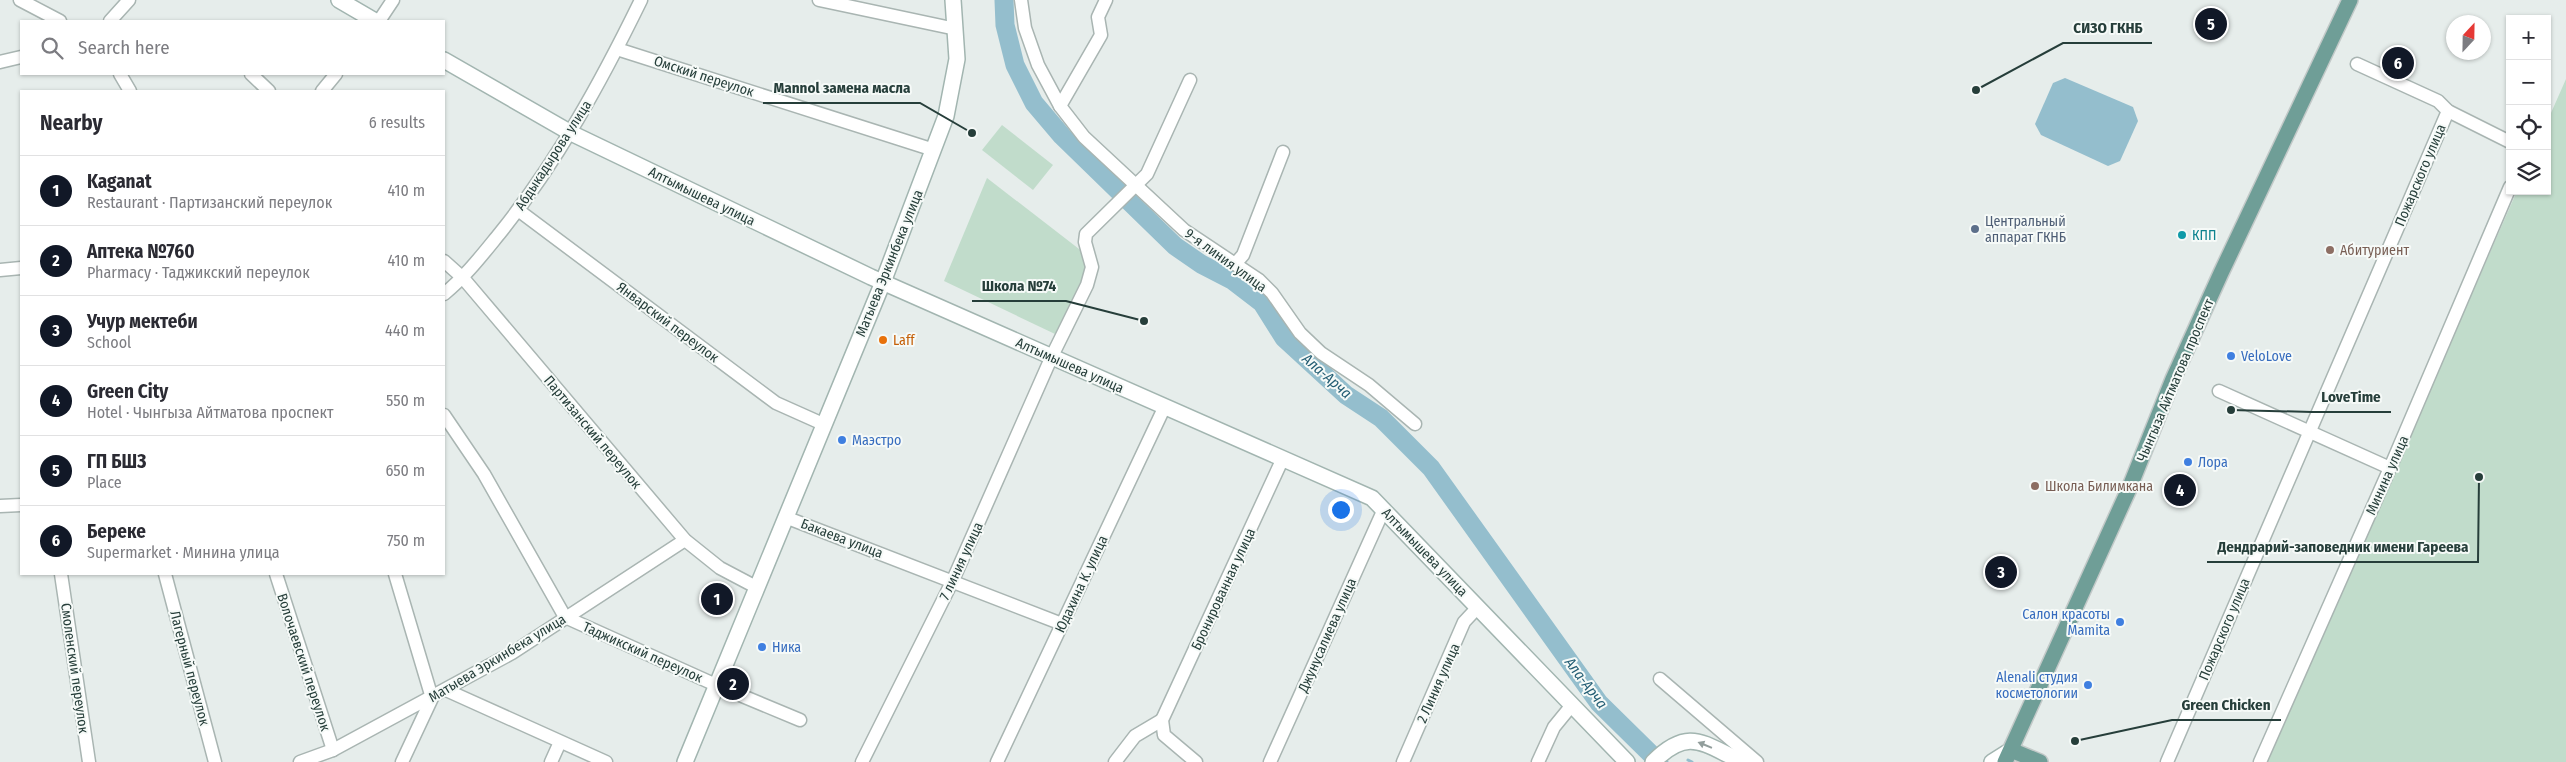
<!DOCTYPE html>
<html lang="en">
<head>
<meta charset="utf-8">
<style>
  :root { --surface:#fff; --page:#f7f7f7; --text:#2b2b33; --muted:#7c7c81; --line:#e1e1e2; --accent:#111827 }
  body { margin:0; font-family:"Fira Sans Condensed",sans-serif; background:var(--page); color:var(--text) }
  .controls { position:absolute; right:15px; top:15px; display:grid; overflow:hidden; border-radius:0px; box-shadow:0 1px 4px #0004 }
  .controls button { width:45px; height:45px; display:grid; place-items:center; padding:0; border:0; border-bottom:1px solid var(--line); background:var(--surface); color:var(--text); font:25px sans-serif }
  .compass { position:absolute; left:2446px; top:15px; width:45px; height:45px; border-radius:50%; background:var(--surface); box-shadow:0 1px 4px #0004; rotate:22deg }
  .you { position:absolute; left:1340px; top:509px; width:18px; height:18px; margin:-12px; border:4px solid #fff; border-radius:50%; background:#1a73e8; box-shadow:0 0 0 8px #1a73e833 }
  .badge { display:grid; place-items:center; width:32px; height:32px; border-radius:50%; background:var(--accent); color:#fff; font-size:16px; font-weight:700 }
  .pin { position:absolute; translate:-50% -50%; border:2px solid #fff; box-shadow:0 1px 5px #0006 }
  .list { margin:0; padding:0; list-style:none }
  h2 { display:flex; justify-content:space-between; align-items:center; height:65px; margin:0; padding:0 20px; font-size:21px }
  h2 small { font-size:16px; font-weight:400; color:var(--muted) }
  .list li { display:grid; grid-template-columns:32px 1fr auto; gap:15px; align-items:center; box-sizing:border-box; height:70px; padding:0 20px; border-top:1px solid var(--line) }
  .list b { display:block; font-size:19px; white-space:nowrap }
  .list p { margin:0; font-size:16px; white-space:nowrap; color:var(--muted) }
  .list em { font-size:16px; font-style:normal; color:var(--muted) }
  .icon { flex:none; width:28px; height:28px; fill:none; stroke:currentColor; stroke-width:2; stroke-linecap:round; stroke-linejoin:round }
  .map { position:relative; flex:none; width:2566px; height:762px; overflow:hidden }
  .search { position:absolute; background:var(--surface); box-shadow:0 1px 4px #0004; left:20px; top:20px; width:425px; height:55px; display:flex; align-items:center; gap:12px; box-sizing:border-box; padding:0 18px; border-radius:0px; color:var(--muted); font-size:19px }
  .panel { position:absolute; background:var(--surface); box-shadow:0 1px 4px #0004; left:20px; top:90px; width:425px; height:485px; border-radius:0px }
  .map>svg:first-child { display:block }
  .green { fill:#c1dccb }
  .water { fill:#94becd }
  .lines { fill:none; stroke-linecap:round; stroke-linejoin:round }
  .stream { stroke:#94becd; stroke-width:3 }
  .river { stroke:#94becd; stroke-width:19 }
  .street-casing { stroke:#a9b5b2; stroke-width:15 }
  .secondary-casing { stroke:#a2b5b0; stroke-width:18 }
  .primary-casing { stroke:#c2c9c8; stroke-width:18 }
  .street { stroke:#fff; stroke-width:12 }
  .secondary { stroke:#fff; stroke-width:15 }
  .primary { stroke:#6f9e97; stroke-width:15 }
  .oneway { fill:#929e9c }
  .service-dot { fill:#5c6f8a; stroke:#f6faf8; stroke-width:2 }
  .culture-dot { fill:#0f9aa8; stroke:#f6faf8; stroke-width:2 }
  .education-dot { fill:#8d6e63; stroke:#f6faf8; stroke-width:2 }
  .food-dot { fill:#e8710a; stroke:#f6faf8; stroke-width:2 }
  .shop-dot { fill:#3f7fe0; stroke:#f6faf8; stroke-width:2 }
  .labels { text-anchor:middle; stroke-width:4; stroke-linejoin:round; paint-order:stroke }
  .street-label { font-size:14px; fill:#263e3a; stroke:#f6faf8 }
  .service-label { font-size:14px; fill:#4e5e75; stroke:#f6faf8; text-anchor:start }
  .culture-label { font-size:14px; fill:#0d838f; stroke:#f6faf8; text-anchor:start }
  .education-label { font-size:14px; fill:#785e54; stroke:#f6faf8; text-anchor:start }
  .food-label { font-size:14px; fill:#c56008; stroke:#f6faf8; text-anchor:start }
  .shop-label { font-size:14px; fill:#366cbe; stroke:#f6faf8; text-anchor:start }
  .water-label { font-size:15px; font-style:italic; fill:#255f75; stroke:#f6faf8 }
  .leader { fill:none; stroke:#263e3a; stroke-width:2 }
  .callout-dot { fill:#263e3a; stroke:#f6faf8; stroke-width:2 }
  .callout-label { font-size:15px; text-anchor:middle; font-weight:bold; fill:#263e3a; stroke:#f6faf8; stroke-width:4; stroke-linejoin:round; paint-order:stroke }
</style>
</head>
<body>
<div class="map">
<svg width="2566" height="762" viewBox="0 0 2566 762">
  <rect width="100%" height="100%" fill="#e6edeb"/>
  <g class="green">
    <path d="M2566,79V762H2266L2517,191H2547V122Z"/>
    <path d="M1002,125L1053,165L1033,190L982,150Z"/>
    <path d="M987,178L1092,259L1055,334L944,281Z"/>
  </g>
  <path class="water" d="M2065,78L2133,107L2138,121L2120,161L2108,166L2041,135L2035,124L2053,83Z"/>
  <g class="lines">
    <path class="stream" d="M1688,760L1692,762"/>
    <path class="river" d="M1004,0L1005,25L1015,65L1034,103L1062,136L1175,246L1201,264L1232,280L1262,303L1284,338L1346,395L1381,418L1431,468L1599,703L1659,762"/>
    <defs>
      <g id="street">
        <path d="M20,0L60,21"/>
        <path d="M819,0L956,29"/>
        <path d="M1021,0L1025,28L1038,65L1060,106L1084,137L1184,230L1259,280L1272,293L1300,333L1321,353L1369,385L1415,424"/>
        <path d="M110,21L129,0"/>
        <path d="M379,21L393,0"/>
        <path d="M617,49L934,150"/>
        <path d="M0,62L21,57"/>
        <path d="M2357,64L2438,101L2448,111L2510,142"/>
        <path d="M120,74L130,91"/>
        <path d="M251,74L269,91"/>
        <path d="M322,91L336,74"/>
        <path d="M1060,106L1101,35L1098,17L1106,0"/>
        <path d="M518,210L776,403L823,424"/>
        <path d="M444,261L463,278L685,540L720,568L756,587"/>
        <path d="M1235,264L1243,255L1283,152"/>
        <path d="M0,270L21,268"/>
        <path d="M444,294C466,276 482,255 500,233C557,162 601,82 641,0"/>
        <path d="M2219,391L2390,468"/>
        <path d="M444,415L484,474L565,617L716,685L800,720"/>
        <path d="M0,506L21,505"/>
        <path d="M785,517L1062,624"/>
        <path d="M61,574L89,762"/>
        <path d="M165,574L215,762"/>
        <path d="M276,574L333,750"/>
        <path d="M395,574L432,698L402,762"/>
        <path d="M1660,679L1757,762"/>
        <path d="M446,690L606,762"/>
        <path d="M300,762L333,750L512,653L685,540"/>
        <path d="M551,762L560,742"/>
        <path d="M862,762L953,580L1052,356L1087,285L1092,267L1085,242L1086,234L1147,174L1190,80"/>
        <path d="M997,762L1165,406"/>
        <path d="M1115,762L1135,736L1162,720"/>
        <path d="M1196,762L1164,735L1162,720L1283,458"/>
        <path d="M1270,762L1384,509"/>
        <path d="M1403,762L1464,622L1478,607"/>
        <path d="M1538,762L1554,727L1572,705"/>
        <path d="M2167,762L2448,111"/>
        <path d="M2260,762L2390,468L2510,187"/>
      </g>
      <g id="secondary">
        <path d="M339,0L375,21"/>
        <path d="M444,60L571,133L871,277L1372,498L1627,762"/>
        <path d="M685,762L883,282L946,116L957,59L953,0"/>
        <path d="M1653,762C1689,726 1703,744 1743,762"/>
        <path d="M1992,762L2011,750"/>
      </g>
      <g id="primary">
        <path d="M2011,750L2040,762"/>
        <path d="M2005,762L2129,489L2173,379L2221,273L2350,0"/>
      </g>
    </defs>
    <use href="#street" class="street-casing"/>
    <use href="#secondary" class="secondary-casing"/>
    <use href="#primary" class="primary-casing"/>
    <use href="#street" class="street"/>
    <use href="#secondary" class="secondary"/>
    <use href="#primary" class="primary"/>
  </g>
  <defs><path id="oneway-solid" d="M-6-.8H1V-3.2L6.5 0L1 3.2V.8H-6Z" transform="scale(1.25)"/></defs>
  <use class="oneway" href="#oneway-solid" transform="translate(1705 745) rotate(-158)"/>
  <circle class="service-dot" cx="1975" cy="229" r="5"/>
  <circle class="culture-dot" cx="2182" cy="235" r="5"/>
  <g class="education-dot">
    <circle cx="2330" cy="250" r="5"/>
    <circle cx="2035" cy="486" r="5"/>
  </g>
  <circle class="food-dot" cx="883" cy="340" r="5"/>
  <g class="shop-dot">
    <circle cx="2231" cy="356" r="5"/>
    <circle cx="842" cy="440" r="5"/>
    <circle cx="2188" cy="462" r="5"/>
    <circle cx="2120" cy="622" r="5"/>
    <circle cx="762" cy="647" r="5"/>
    <circle cx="2088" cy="685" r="5"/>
  </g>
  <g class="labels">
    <g class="street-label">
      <text transform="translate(704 76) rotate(18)" y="5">Омский переулок</text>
      <text transform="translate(553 155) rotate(-57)" y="5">Абдыкадырова улица</text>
      <text transform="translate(2420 175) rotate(-67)" y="5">Пожарского улица</text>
      <text transform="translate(702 196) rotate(26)" y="5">Алтымышева улица</text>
      <text transform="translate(1226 260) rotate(36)" y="5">9-я линия улица</text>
      <text transform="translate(889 263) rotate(-68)" y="5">Матыева Эркинбека улица</text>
      <text transform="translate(668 322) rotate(37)" y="5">Январский переулок</text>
      <text transform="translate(1070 365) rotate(24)" y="5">Алтымышева улица</text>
      <text transform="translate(2175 380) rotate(-67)" y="5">Чынгыза Айтматова проспект</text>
      <text transform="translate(593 432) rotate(50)" y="5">Партизанский переулок</text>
      <text transform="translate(2387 475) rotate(-66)" y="5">Минина улица</text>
      <text transform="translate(842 538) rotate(21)" y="5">Бакаева улица</text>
      <text transform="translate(1425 552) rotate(46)" y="5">Алтымышева улица</text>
      <text transform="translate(961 561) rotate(-65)" y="5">7 линия улица</text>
      <text transform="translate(1081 584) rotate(-65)" y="5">Юдахина К. улица</text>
      <text transform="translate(1223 589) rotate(-65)" y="5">Бронированная улица</text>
      <text transform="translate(2224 629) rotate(-67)" y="5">Пожарского улица</text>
      <text transform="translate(1327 635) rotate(-66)" y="5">Джунусалиева улица</text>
      <text transform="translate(643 652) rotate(24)" y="5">Таджикский переулок</text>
      <text transform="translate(497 658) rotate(-31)" y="5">Матыева Эркинбека улица</text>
      <text transform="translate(304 662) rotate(72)" y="5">Волочаевский переулок</text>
      <text transform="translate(75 668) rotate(82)" y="5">Смоленский переулок</text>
      <text transform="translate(190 668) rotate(75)" y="5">Лагерный переулок</text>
      <text transform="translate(1438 683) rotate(-66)" y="5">2 Линия улица</text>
    </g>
    <g class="service-label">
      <text x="1985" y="226">Центральный<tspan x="1985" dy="16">аппарат ГКНБ</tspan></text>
    </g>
    <g class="culture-label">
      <text x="2192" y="240">КПП</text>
    </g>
    <g class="education-label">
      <text x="2340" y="255">Абитуриент</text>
      <text x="2045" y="491">Школа Билимкана</text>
    </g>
    <g class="food-label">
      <text x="893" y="345">Laff</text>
    </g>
    <g class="shop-label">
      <text x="2241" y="361">VeloLove</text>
      <text x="852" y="445">Маэстро</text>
      <text x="2198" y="467">Лора</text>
      <text x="2110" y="619" text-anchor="end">Салон красоты<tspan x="2110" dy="16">Mamita</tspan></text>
      <text x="772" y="652">Ника</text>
      <text x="2078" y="682" text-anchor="end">Alenali студия<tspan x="2078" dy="16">косметологии</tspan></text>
    </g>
    <g class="water-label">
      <text transform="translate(1327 376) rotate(41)" y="5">Ала-Арча</text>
      <text transform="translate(1586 683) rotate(53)" y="5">Ала-Арча</text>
    </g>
  </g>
  <path class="leader" d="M1976 90L2063 43H2152M972 133L920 103H763M1144 321L1066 301H972M2231 410L2312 412H2391M2479 477L2478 562H2207M2075 741L2172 720H2281"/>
  <g class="callout-dot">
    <circle cx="1976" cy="90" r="5"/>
    <circle cx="972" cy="133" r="5"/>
    <circle cx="1144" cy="321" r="5"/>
    <circle cx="2231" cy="410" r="5"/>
    <circle cx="2479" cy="477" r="5"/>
    <circle cx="2075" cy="741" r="5"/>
  </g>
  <g class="callout-label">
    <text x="2108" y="33">СИЗО ГКНБ</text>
    <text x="842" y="93">Mannol замена масла</text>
    <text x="1019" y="291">Школа №74</text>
    <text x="2351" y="402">LoveTime</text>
    <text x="2343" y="552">Дендрарий-заповедник имени Гареева</text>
    <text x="2226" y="710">Green Chicken</text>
  </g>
</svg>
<div class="controls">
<button>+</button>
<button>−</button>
<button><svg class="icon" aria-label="locate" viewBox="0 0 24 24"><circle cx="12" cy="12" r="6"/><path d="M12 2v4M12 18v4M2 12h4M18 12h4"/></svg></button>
<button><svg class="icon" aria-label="layers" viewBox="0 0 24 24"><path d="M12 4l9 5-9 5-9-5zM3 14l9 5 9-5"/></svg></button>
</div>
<svg class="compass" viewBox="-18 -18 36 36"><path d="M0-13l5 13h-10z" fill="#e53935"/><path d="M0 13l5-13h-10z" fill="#7c7c81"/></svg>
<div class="you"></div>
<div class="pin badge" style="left:717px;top:599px">1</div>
<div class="pin badge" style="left:733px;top:684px">2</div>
<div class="pin badge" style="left:2001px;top:572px">3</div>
<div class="pin badge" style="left:2180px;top:490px">4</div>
<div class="pin badge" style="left:2211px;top:24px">5</div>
<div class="pin badge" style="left:2398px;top:63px">6</div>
<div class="search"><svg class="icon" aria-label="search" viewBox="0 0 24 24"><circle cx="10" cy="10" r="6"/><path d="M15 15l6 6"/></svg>Search here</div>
<section class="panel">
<h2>Nearby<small>6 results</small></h2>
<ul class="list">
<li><span class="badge">1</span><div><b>Kaganat</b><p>Restaurant · Партизанский переулок</p></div><em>410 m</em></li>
<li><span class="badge">2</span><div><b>Аптека №760</b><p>Pharmacy · Таджикский переулок</p></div><em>410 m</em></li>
<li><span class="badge">3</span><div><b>Учур мектеби</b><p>School</p></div><em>440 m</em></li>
<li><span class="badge">4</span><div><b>Green City</b><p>Hotel · Чынгыза Айтматова проспект</p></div><em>550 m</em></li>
<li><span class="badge">5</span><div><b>ГП БШЗ</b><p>Place</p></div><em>650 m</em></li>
<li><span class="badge">6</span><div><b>Береке</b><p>Supermarket · Минина улица</p></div><em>750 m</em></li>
</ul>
</section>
</div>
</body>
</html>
